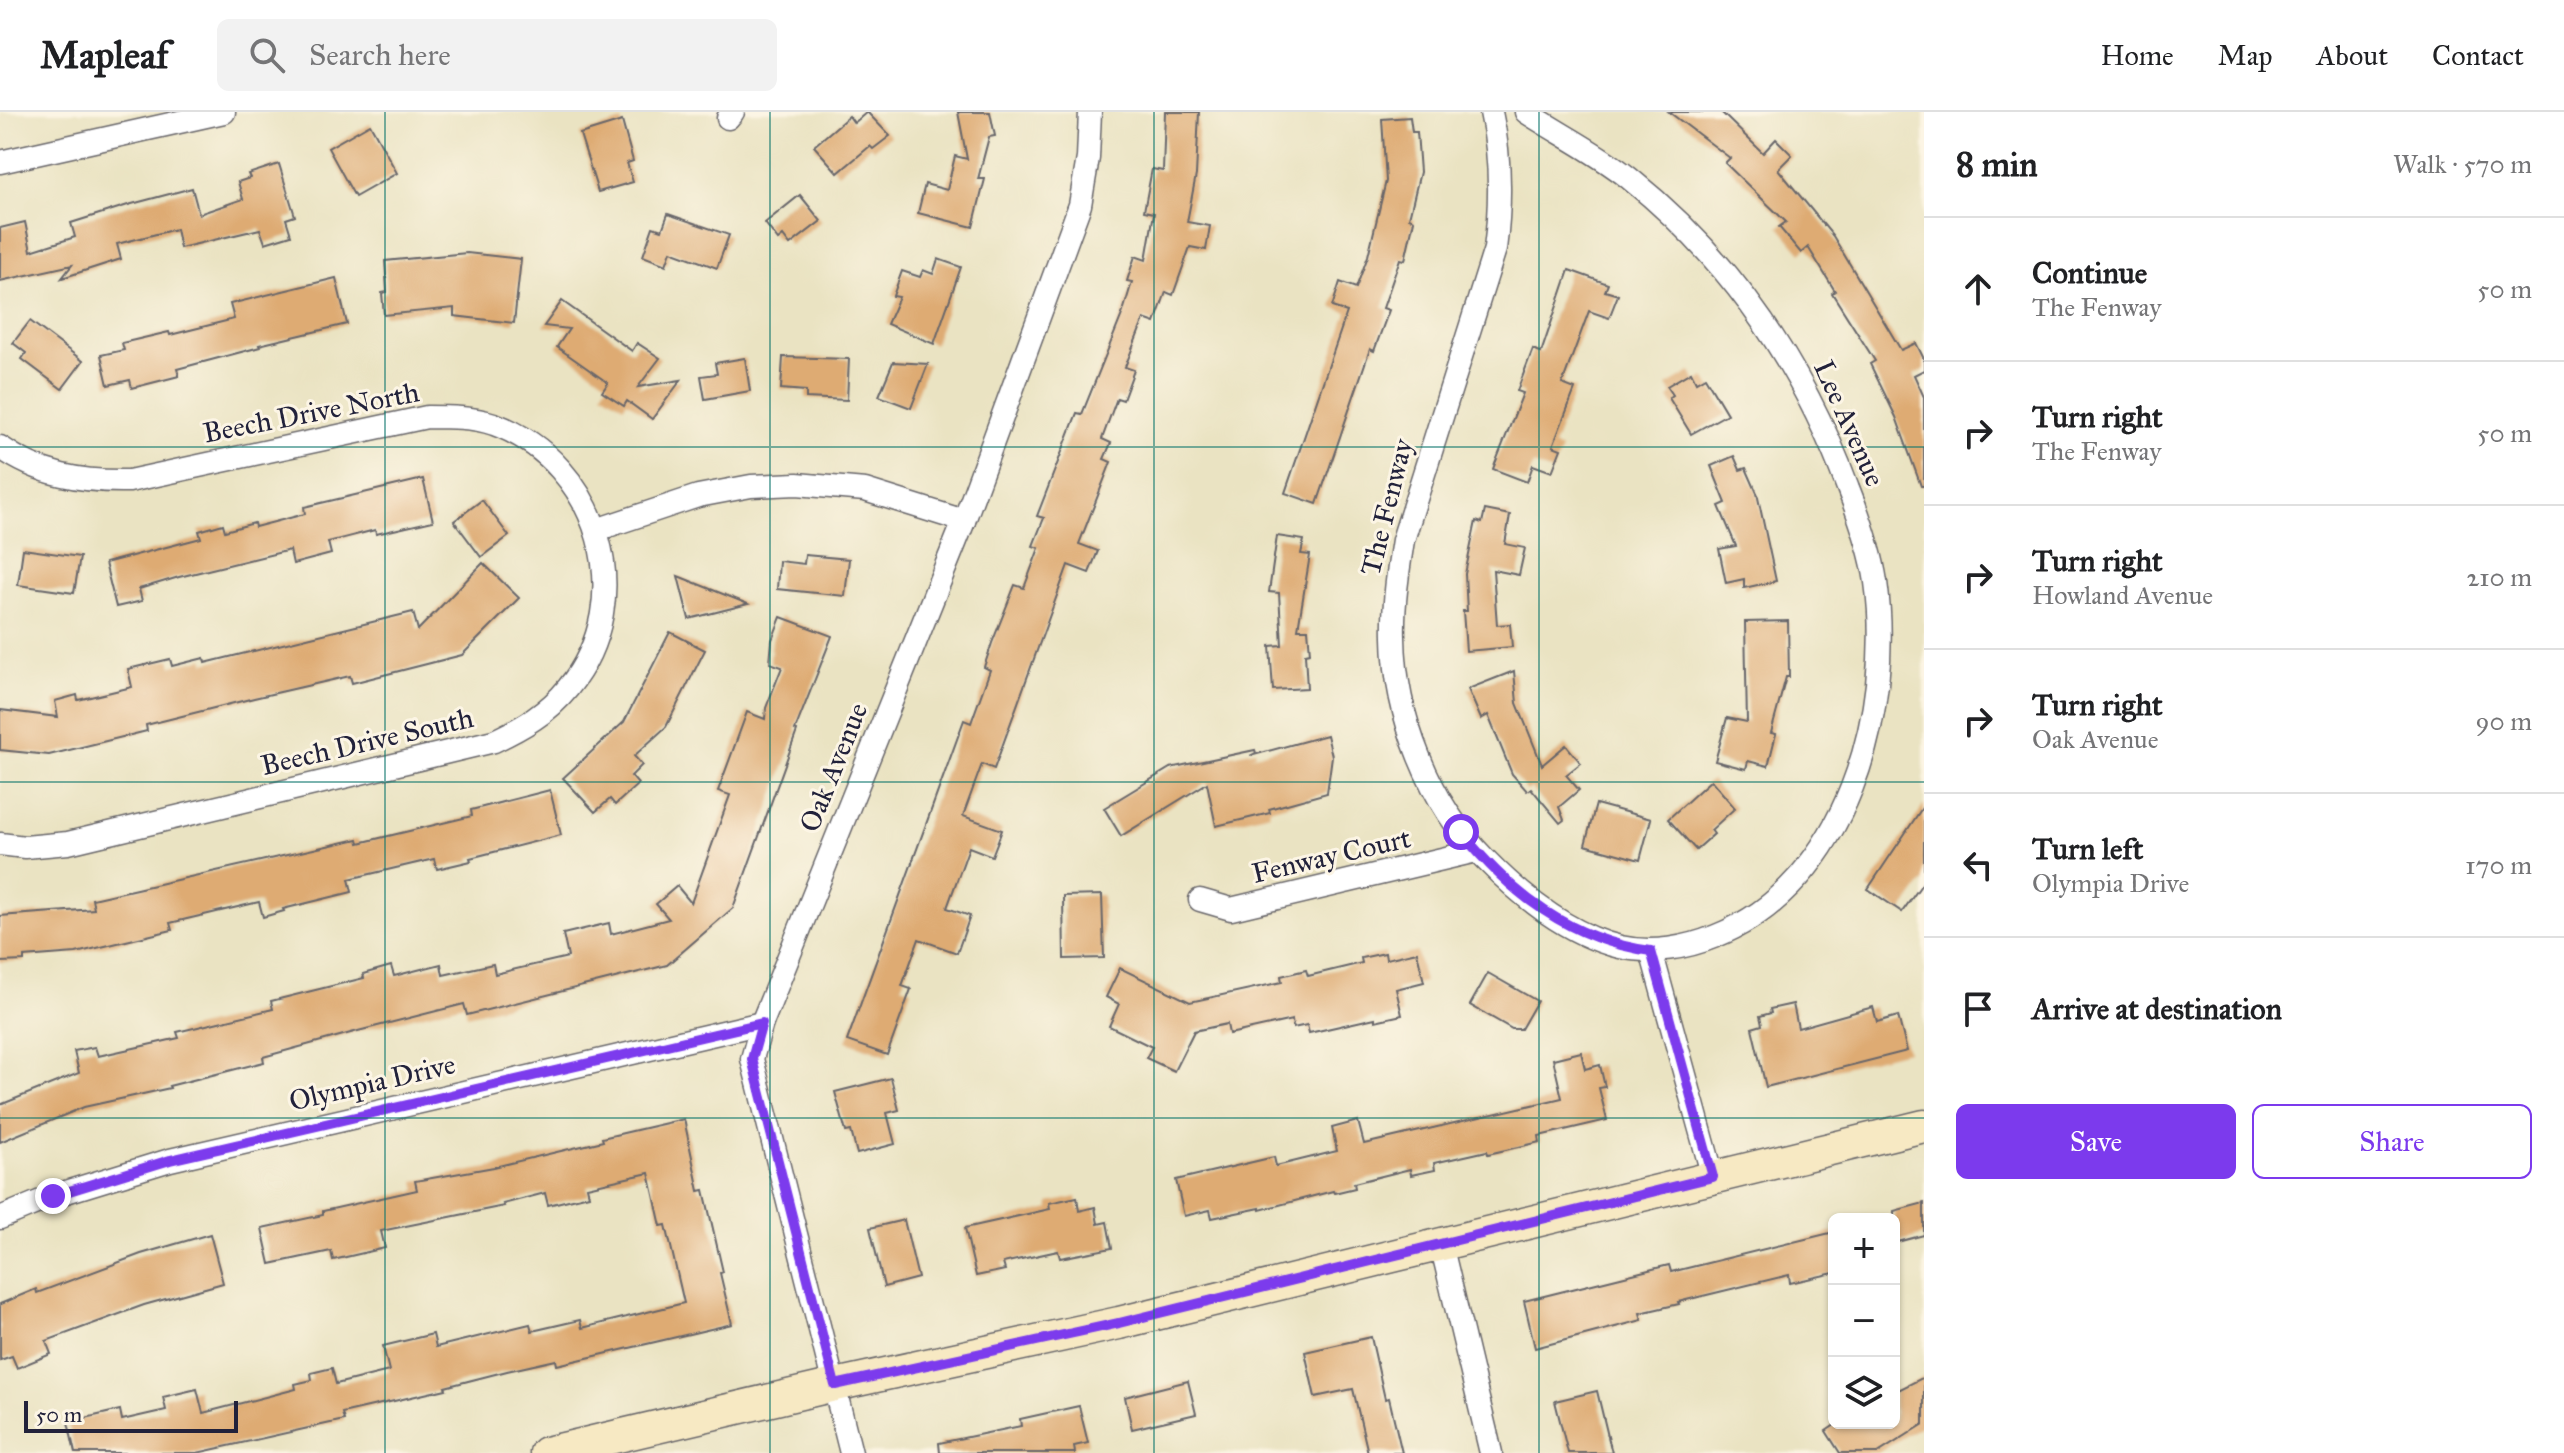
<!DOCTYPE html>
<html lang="en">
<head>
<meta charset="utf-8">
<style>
  :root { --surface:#fff; --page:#f2f2f2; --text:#202124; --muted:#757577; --line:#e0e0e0; --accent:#7c3aed }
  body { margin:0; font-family:"IM FELL Great Primer",serif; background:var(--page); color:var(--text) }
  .controls { position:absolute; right:24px; bottom:24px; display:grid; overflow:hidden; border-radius:12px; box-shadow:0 2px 6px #0004 }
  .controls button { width:72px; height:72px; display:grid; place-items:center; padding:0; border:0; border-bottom:2px solid var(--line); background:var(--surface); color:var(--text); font:40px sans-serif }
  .scale { position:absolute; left:24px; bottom:20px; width:214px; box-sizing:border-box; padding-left:8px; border:4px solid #22223b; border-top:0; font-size:22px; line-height:28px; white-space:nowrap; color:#22223b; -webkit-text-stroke:6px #fcf5e5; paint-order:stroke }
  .stop { position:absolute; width:24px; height:24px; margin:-18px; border:6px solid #7c3aed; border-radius:50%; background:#fff }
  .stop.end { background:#7c3aed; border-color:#fff; box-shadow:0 2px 8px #0008 }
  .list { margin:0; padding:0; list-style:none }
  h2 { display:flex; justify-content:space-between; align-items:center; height:104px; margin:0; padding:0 32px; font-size:34px }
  h2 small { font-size:26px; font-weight:400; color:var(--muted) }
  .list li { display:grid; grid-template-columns:52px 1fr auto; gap:24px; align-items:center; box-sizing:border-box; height:144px; padding:0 32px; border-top:2px solid var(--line) }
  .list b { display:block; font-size:30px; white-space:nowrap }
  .list p { margin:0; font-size:26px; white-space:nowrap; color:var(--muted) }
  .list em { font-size:26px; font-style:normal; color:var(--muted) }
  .actions { display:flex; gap:16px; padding:24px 32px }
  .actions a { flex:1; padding:18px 0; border:2px solid var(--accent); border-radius:12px; text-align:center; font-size:28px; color:var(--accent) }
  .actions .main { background:var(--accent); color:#fff }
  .icon { flex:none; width:44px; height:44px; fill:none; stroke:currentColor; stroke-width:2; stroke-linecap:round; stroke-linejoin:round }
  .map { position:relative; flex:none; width:1924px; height:1341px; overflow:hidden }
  header { display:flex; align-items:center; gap:48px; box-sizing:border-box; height:112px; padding:0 40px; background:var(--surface); border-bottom:2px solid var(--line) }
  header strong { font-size:38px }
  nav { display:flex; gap:44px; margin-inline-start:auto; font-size:28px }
  .search { width:560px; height:72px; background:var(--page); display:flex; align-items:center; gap:20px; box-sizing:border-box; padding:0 28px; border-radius:12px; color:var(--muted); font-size:30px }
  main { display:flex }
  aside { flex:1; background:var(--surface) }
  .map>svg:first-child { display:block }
  .building { fill:#deab73 }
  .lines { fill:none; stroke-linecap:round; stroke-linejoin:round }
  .street-casing { stroke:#68666a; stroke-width:25 }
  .secondary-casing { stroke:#68666a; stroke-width:35 }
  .street { stroke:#fff; stroke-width:22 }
  .secondary { stroke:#f7e9c3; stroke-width:32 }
  .route { stroke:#7c3aed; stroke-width:10 }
  .grid { fill:none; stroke:#0f766e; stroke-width:2; stroke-opacity:0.55 }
  .labels { text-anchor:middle; stroke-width:6; stroke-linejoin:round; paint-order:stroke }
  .street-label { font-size:28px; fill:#22223b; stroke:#fcf5e5 }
</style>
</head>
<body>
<header>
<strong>Mapleaf</strong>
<div class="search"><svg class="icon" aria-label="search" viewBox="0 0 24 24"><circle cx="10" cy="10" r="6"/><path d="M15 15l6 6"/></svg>Search here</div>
<nav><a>Home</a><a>Map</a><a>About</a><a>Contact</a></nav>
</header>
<main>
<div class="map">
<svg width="1924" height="1341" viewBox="0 0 1924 1341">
  <rect width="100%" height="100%" fill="#fcf5e5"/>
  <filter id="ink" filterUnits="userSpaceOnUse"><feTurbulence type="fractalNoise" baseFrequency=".0125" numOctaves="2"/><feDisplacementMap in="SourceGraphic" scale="16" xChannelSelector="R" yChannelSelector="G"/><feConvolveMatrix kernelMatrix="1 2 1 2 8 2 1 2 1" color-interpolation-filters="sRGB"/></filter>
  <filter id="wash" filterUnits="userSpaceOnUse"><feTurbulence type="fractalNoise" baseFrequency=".006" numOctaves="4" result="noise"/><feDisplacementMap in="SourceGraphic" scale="32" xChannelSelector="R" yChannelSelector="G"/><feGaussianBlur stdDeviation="1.8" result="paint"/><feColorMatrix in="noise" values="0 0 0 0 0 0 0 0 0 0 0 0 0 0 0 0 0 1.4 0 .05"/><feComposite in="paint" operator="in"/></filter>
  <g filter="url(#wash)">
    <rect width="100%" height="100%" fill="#eae3c2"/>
    <g id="blocks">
      <g class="building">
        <path d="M867,0L890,24L873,37L870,34L838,61L814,34L849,4L854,11Z"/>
        <path d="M958,0H990L995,24L989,25L978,67H985L973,115L918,101L925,72L947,78L955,44L967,47Z"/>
        <path d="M1165,0H1199L1196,63L1187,110L1210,114L1206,138L1190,135L1173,183L1166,180L1155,211L1144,207L1125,255L1134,258L1123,288L1117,286L1102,327L1111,331L1104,347L1111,350L1079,432L1098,439L1089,461L1068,453L994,657L982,652L963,704L1002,718L992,744L969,735L947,796L970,804L957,841L919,827L902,874L911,877L887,943L847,929L964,608L971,611L990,558L984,555L992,531L1015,473L1024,476L1039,436L1033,434L1044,406L1037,404L1077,301L1082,302L1123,200L1132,170L1127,169L1135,144L1146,148L1154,101L1144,99L1152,57L1163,59Z"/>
        <path d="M1669,0H1721L1763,41L1776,27L1792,43L1778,57L1833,124L1901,238L1916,231L1924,247V258L1914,263L1924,285V374H1921L1896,305L1870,252L1875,249L1832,181L1835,179L1808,135L1801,141L1779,115L1786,110L1725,51L1730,46Z"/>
        <path d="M1410,5L1412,20H1417L1420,60L1409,106L1414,108L1405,148L1400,147L1383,196L1389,198L1374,239L1370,237L1317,392L1285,381L1347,200L1332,195L1340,170L1356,176L1368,144L1386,69L1382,7Z"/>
        <path d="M622,9L633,49L627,51L633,70L598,80L580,22Z"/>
        <path d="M370,12L397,61L355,85L328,36Z"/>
        <path d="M279,52L295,104L286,107L291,123L265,131L260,117L180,136L176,117L117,132L121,147L62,166L72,153L0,169V116L25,110L31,139L75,125L71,111L128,93L192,76L199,102L243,87L238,70L250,66L248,62Z"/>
        <path d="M800,83L821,109L790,133L783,124L778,128L765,111Z"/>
        <path d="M668,102L729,123L717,156L671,139L666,153L643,144L653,115L662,118Z"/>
        <path d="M467,141L521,147L514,211L454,204V196L384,203L382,181L387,180L385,149Z"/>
        <path d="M938,147L961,155L934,232L887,212L899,185L893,184L902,159L920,165L923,158L933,162Z"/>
        <path d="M1569,158L1608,172L1605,179L1618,183L1609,206L1589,199L1562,272L1575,277L1553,334L1561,337L1552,360L1533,353L1527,370L1493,357L1523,281L1517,279L1533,237L1541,241Z"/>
        <path d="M336,166L347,212L259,233L260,235L177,257L179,264L132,276L130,268L108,273L101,243L124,238L122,231L169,220L170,223L234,207L230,192Z"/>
        <path d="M562,189L632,239L637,231L660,246L638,275L681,268L652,307L627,289L624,294L602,280L608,271L557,235L569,217L544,214Z"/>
        <path d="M30,209L83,249L62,277L22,247L26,241L13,231Z"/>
        <path d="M783,245L849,247L847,288L806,286V279L781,277Z"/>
        <path d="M745,246L750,279L705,287L701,264L717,262L715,251Z"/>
        <path d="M893,250L928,252L911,296L879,284Z"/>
        <path d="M1691,260L1696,270L1705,265L1727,302L1691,322L1669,286L1673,283L1667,274Z"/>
        <path d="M1734,344L1740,358L1746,356L1757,381L1776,469L1744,476V467L1726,471L1719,437L1736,434L1719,394L1726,391L1711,354Z"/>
        <path d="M423,367L433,409L376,422L375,418L328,430L331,442L293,452L290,438L179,465L139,477L142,489L116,495L105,451L201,426L199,419L223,412L225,419L254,411L255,415L305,402L304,395Z"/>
        <path d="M482,388L509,424L481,445L454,409Z"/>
        <path d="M1485,398L1510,403L1505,432L1525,436L1519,463L1493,458L1497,513L1510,512L1512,535L1466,539L1463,499H1467L1465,462L1476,409L1482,411Z"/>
        <path d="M1277,424L1304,428L1301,442L1310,443L1298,517H1308L1310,541L1305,542L1307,576L1273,578L1270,534L1282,533L1279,481L1269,480Z"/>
        <path d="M23,437L80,445L74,481L18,473Z"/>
        <path d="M805,443L849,447L845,484L777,477L779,449L804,452Z"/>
        <path d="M483,451L519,486L462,543L352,571L350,564L254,586L146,613L147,619L49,643L0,638V598L58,605L55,589L77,583L78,588L132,575L128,557L170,547L172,554L204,546L205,551L413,500L418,518Z"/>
        <path d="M678,464L748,492L689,507Z"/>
        <path d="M781,505L832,524L795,618L797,619L733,796L667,853L467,903L464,892L358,919L263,945L264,950L169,974L170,976L84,995L0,1030V993L79,961L74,939L95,935L98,944L179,926L177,920L273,897L271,889L364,866L363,862L391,854L394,864L441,852L443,863L493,852L495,862L568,845L563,822L609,811L611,822L669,807L656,792L677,774L691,791L730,683L718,679L747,600L765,607L766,596L782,555L770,551L772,528Z"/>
        <path d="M1788,509L1789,565H1786L1771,621L1776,622L1768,654L1748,649L1746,657L1715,649L1727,606L1747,610L1745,510Z"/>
        <path d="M670,520L705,538L666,615L634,644L642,653L631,664L638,672L615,693L610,687L595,700L563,666L624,610Z"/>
        <path d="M1514,559L1517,591L1542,653L1566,633L1581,651L1566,663L1579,678L1559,695L1564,708L1560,711L1531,676L1527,679L1512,662L1488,603L1481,607L1468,577Z"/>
        <path d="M1327,623L1332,644L1327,681L1269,697L1270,701L1216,714L1207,671L1121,724L1104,696L1170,656L1255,638L1256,641L1250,644Z"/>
        <path d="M1711,668L1735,696L1711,718L1714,722L1696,738L1668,707Z"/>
        <path d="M550,678L561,723L470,746L471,749L437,757L434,747L349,767L352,780L283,797L284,799L263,805L259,790L170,811L172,818L76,841L24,845V849L0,850V804L94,797L92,787L358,727L359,731L472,704L471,698Z"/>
        <path d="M1596,692L1651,707L1640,748L1585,733Z"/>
        <path d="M1924,693V769L1902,800L1868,777Z"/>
        <path d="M1102,783L1104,846L1064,847L1063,784Z"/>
        <path d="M1417,840L1424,870L1396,877L1402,903L1375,909V906L1309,921L1307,913L1293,916L1292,908L1229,922L1227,912L1194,919L1174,959L1146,946L1152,935L1109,914L1119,892L1106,885L1120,856L1190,890L1282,870L1281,864L1306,858L1308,864L1362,851L1361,846L1385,841L1386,847Z"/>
        <path d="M1488,861L1537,889L1521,917H1512L1470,893Z"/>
        <path d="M1793,892L1798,916L1873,895L1877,910L1898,904L1907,939L1766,975L1752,916L1762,913L1760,904L1771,901L1770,897Z"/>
        <path d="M1581,940L1585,957L1600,953L1605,975L1599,976L1607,1008L1539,1024L1540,1030L1488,1042L1487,1039L1434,1051L1435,1058L1411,1063L1410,1057L1354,1071L1355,1076L1334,1081L1333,1079L1260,1098V1096L1212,1106L1210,1098L1184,1104L1176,1068L1274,1045L1276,1054L1337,1039L1332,1016L1358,1009L1364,1032L1562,986L1553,947Z"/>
        <path d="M891,966L899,998L887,1001L895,1032L857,1042L851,1019L846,1020L835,980Z"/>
        <path d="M684,1007L699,1079L704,1078L723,1160L720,1161L732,1212L557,1253L556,1248L507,1259L445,1275L446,1277L342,1301L344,1308L197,1341H75L68,1310L120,1298L122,1308L166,1298L163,1285L197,1277L203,1301L296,1277L295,1272L312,1268L311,1261L332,1256L336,1272L389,1259L383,1234L433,1222L436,1235L530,1212L532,1219L580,1208L582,1216L684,1191L666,1113L661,1114L649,1061L587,1075L589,1083L548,1093L545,1081L503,1092L504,1094L381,1119L385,1136L333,1148L331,1139L270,1152L262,1116L323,1103V1099L417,1078L415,1069L494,1055L603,1029L602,1026Z"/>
        <path d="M1077,1085L1079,1099L1095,1095L1098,1112L1107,1110L1112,1136L1060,1146L1058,1139L1003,1151L1005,1158L976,1164L965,1116L1050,1097L1049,1091Z"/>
        <path d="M1924,1091V1123L1894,1131V1099Z"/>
        <path d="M904,1108L918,1166L884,1175L870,1116Z"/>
        <path d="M1834,1120V1161L1790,1171L1789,1163L1678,1190L1679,1192L1640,1201L1642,1208L1535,1236L1524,1189L1669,1153L1671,1160Z"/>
        <path d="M210,1122L223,1171L144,1193L46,1229L51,1242L17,1256L12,1244L0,1248V1192L36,1177L37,1181L141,1142Z"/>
        <path d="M1371,1225L1385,1287L1389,1286L1402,1341H1368L1353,1277L1315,1285L1305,1240Z"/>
        <path d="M1924,1265V1312L1878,1341H1840L1826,1319L1838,1311H1894V1280Z"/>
        <path d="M1188,1269L1196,1302L1132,1317L1125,1285Z"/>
        <path d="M1597,1279L1612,1341H1568L1555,1289Z"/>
        <path d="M1079,1294L1088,1331L1074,1334L1075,1341H940L939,1331L1021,1314L1020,1307Z"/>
      </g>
    </g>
  </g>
  <g filter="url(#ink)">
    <use href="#blocks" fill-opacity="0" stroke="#68666a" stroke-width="2"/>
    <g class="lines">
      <defs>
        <g id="street">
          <path d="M1491,0C1501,45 1501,91 1495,137L1403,428C1398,460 1393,492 1394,525C1395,604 1429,691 1485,747C1522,785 1567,822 1620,835C1652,842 1687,836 1716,824C1847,772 1894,598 1876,470C1871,437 1860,406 1848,376C1803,254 1731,148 1629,66C1598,41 1560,22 1526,0"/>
          <path d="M728,6L733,0"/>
          <path d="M0,50L224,0"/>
          <path d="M0,335C39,363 82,370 129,369L427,305C449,305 473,305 494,312C600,351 640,488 568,576C548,601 522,616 494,629L68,731L25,735L0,732"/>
          <path d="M596,418L698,384L751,374L797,372L865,378L964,409"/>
          <path d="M1200,788L1231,797L1476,739"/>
          <path d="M1651,839L1713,1065"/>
          <path d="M0,1106L53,1084L170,1048L762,911"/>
          <path d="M1441,1132L1491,1341"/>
          <path d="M851,1341L752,947L762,911L964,409L1080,93L1088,46L1090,0"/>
        </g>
        <path id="secondary" d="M546,1341L835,1273L1119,1211L1924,1014"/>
      </defs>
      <use href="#street" class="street-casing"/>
      <use href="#secondary" class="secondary-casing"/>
      <use href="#street" class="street"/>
      <use href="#secondary" class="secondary"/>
    </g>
  </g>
  <g class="lines" filter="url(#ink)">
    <path class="route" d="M53,1084L170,1048L762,911L752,947L835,1273L1119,1211L1713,1065L1651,839C1570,828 1511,782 1461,720"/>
  </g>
  <path class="grid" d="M385,0V1341M770,0V1341M1154,0V1341M1539,0V1341M0,335H1924M0,670H1924M0,1006H1924"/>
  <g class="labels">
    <g class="street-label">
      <text transform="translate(311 300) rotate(-11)" y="10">Beech Drive North</text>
      <text transform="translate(1850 311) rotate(66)" y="10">Lee Avenue</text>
      <text transform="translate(1386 395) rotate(-76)" y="10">The Fenway</text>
      <text transform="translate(367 629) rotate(-13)" y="10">Beech Drive South</text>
      <text transform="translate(833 655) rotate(-68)" y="10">Oak Avenue</text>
      <text transform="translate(1331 743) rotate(-13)" y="10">Fenway Court</text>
      <text transform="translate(372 970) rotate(-13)" y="10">Olympia Drive</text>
    </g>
  </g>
</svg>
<div class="controls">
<button>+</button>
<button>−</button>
<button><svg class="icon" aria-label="layers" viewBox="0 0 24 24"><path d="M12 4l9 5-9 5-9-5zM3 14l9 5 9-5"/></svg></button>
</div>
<div class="scale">50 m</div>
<div class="stop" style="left:1461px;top:720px"></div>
<div class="stop end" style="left:53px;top:1084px"></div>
</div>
<aside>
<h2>8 min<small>Walk · 570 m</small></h2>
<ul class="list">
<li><svg class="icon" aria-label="ahead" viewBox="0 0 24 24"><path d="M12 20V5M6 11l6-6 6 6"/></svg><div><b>Continue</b><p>The Fenway</p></div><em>50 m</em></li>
<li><svg class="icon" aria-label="right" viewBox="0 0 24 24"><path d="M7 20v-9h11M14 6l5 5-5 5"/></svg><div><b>Turn right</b><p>The Fenway</p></div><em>50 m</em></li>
<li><svg class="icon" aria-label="right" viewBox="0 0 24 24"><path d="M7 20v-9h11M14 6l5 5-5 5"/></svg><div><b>Turn right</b><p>Howland Avenue</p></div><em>210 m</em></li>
<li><svg class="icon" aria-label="right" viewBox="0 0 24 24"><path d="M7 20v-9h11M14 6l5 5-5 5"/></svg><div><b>Turn right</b><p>Oak Avenue</p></div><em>90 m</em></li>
<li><svg class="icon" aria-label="left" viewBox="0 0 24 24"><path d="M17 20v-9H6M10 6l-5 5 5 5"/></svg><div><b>Turn left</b><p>Olympia Drive</p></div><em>170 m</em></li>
<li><svg class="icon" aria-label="arrive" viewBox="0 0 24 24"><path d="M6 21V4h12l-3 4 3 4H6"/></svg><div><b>Arrive at destination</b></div></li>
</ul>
<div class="actions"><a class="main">Save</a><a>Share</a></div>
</aside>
</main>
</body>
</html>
